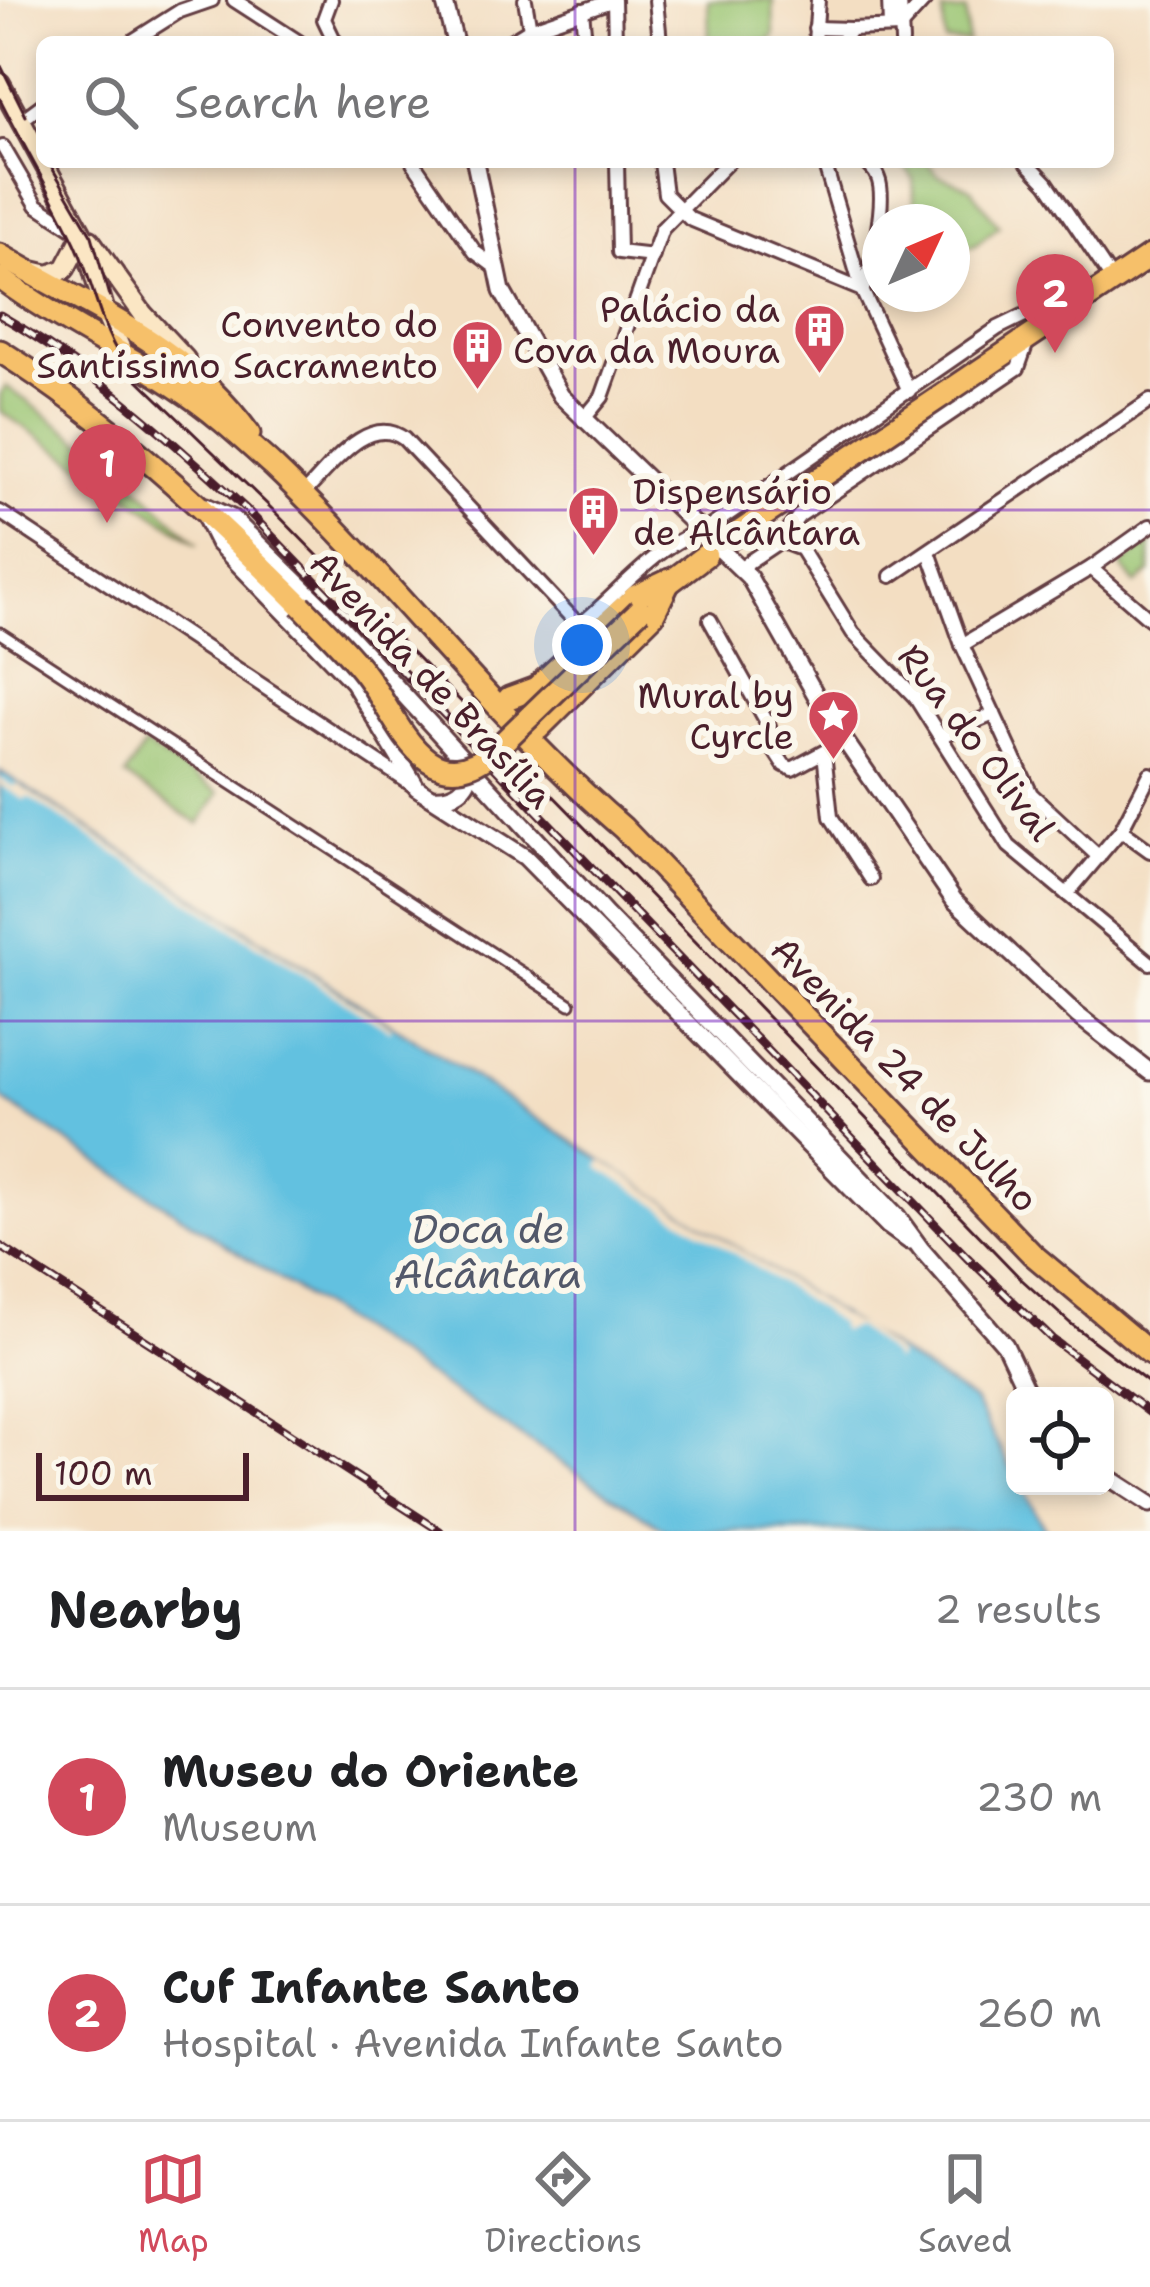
<!DOCTYPE html>
<html lang="en">
<head>
<meta charset="utf-8">
<style>
  :root { --surface:#fff; --page:#f6f6f6; --text:#202124; --muted:#757577; --line:#e0e0e0; --accent:#d1495b }
  body { margin:0; font-family:"Shantell Sans",sans-serif; background:var(--page); color:var(--text) }
  .controls { position:absolute; right:36px; bottom:36px; display:grid; overflow:hidden; border-radius:18px; box-shadow:0 6px 18px #0003 }
  .controls button { width:108px; height:108px; display:grid; place-items:center; padding:0; border:0; border-bottom:3px solid var(--line); background:var(--surface); color:var(--text); font:60px sans-serif }
  .compass { position:absolute; left:862px; top:204px; width:108px; height:108px; border-radius:50%; background:var(--surface); box-shadow:0 6px 18px #0003; rotate:46deg }
  .scale { position:absolute; left:36px; bottom:30px; width:213px; box-sizing:border-box; padding-left:12px; border:6px solid #4a1f2b; border-top:0; font-size:33px; line-height:42px; white-space:nowrap; color:#4a1f2b; -webkit-text-stroke:9px #fbf7ec; paint-order:stroke }
  .you { position:absolute; left:582px; top:645px; width:42px; height:42px; margin:-30px; border:9px solid #fff; border-radius:50%; background:#1a73e8; box-shadow:0 0 0 18px #1a73e833 }
  .badge { display:grid; place-items:center; width:78px; height:78px; border-radius:50%; background:var(--accent); color:#fff; font-size:39px; font-weight:700 }
  .pin { position:absolute; translate:-50% -99px; filter:drop-shadow(0 3px 6px #0008) }
  .pin::after { content:''; position:absolute; top:63px; width:42px; height:36px; background:inherit; clip-path:polygon(0 0,100% 0,50% 100%) }
  .list { margin:0; padding:0; list-style:none }
  h2 { display:flex; justify-content:space-between; align-items:center; height:156px; margin:0; padding:0 48px; font-size:51px }
  h2 small { font-size:39px; font-weight:400; color:var(--muted) }
  .list li { display:grid; grid-template-columns:78px 1fr auto; gap:36px; align-items:center; box-sizing:border-box; height:216px; padding:0 48px; border-top:3px solid var(--line) }
  .list b { display:block; font-size:45px; white-space:nowrap }
  .list p { margin:0; font-size:39px; white-space:nowrap; color:var(--muted) }
  .list em { font-size:39px; font-style:normal; color:var(--muted) }
  .icon { flex:none; width:66px; height:66px; fill:none; stroke:currentColor; stroke-width:2; stroke-linecap:round; stroke-linejoin:round }
  .map { position:relative; flex:none; width:1150px; height:1531px; overflow:hidden }
  .search { position:absolute; background:var(--surface); box-shadow:0 6px 18px #0003; left:36px; right:36px; top:36px; height:132px; display:flex; align-items:center; gap:30px; box-sizing:border-box; padding:0 42px; border-radius:18px; color:var(--muted); font-size:45px }
  .sheet { height:588px; background:var(--surface) }
  nav { display:flex; justify-content:space-around; align-items:center; box-sizing:border-box; height:168px; border-top:3px solid var(--line); background:var(--surface); font-size:33px; color:var(--muted) }
  nav a { display:grid; justify-items:center; gap:6px }
  nav .on { color:var(--accent) }
  .map>svg:first-child { display:block }
  .green { fill:#99c471; stroke:#72724e; stroke-width:3 }
  .water { fill:#62c1e0; stroke:#567086; stroke-width:3 }
  .pier { fill:#f3dec2 }
  .lines { fill:none; stroke-linecap:round; stroke-linejoin:round }
  .pedestrian-casing { stroke:#633c42; stroke-width:15 }
  .minor-casing { stroke:#633c42; stroke-width:18 }
  .tertiary-casing { stroke:#633c42; stroke-width:21 }
  .secondary-casing { stroke:#633c42; stroke-width:24 }
  .primary-casing { stroke:#633c42; stroke-width:27 }
  .pedestrian { stroke:#fff; stroke-width:9 }
  .minor { stroke:#fff; stroke-width:12 }
  .tertiary { stroke:#fff; stroke-width:15 }
  .secondary { stroke:#fbe6c4; stroke-width:18 }
  .primary { stroke:#f6c06b; stroke-width:21 }
  .tram { stroke:#4a1f2b; stroke-width:3 }
  .rail-casing { stroke:#4a1f2b; stroke-width:9 }
  .rail { stroke:#fbf7ec; stroke-width:4.5; stroke-dasharray:14; stroke-linecap:butt }
  .primary-bridge-casing { stroke:#633c42; stroke-width:27; stroke-linecap:butt }
  .primary-bridge { stroke:#f6c06b; stroke-width:21 }
  .grid { fill:none; stroke:#7b2cbf; stroke-width:3; stroke-opacity:0.55 }
  .labels { text-anchor:middle; stroke-width:12; stroke-linejoin:round; paint-order:stroke }
  .poi-label { font-size:36px; fill:#4a1f2b; stroke:#fbf7ec; text-anchor:end }
  .street-label { font-size:36px; fill:#4a1f2b; stroke:#fbf7ec }
  .water-label { font-size:39px; font-style:italic; fill:#52586a; stroke:#fbf7ec }
</style>
</head>
<body>
<div class="map">
<svg width="1150" height="1531" viewBox="0 0 1150 1531">
  <rect width="100%" height="100%" fill="#fbf7ec"/>
  <filter id="ink" filterUnits="userSpaceOnUse"><feTurbulence type="fractalNoise" baseFrequency=".00833" numOctaves="2"/><feDisplacementMap in="SourceGraphic" scale="24" xChannelSelector="R" yChannelSelector="G"/><feConvolveMatrix kernelMatrix="1 2 1 2 8 2 1 2 1" color-interpolation-filters="sRGB"/></filter>
  <filter id="wash" filterUnits="userSpaceOnUse"><feTurbulence type="fractalNoise" baseFrequency=".004" numOctaves="4" result="noise"/><feDisplacementMap in="SourceGraphic" scale="48" xChannelSelector="R" yChannelSelector="G"/><feGaussianBlur stdDeviation="2.7" result="paint"/><feColorMatrix in="noise" values="0 0 0 0 0 0 0 0 0 0 0 0 0 0 0 0 0 1.4 0 .05"/><feComposite in="paint" operator="in"/></filter>
  <g filter="url(#wash)">
    <rect width="100%" height="100%" fill="#f3dec2"/>
    <g class="green">
      <path d="M708,0H773L774,36L767,42H709Z"/>
      <path d="M966,11L968,42H945L943,12Z"/>
      <path d="M901,162H927L938,175L971,188L999,226L973,247L952,245V222H915L913,178Z"/>
      <path d="M6,386L116,466L199,544L0,411V396Z"/>
      <path d="M1150,542V572L1136,584L1121,566Z"/>
      <path d="M145,745L219,793L199,824L125,776Z"/>
    </g>
    <path class="water" d="M0,771L974,1401L1015,1475V1486H1021L1046,1531H667L0,1098Z"/>
    <g class="pier">
      <path d="M0,778L14,787L17,784L392,1027L390,1031L28,797L24,800L0,785Z"/>
      <path d="M602,1160L846,1319L863,1327L898,1355L894,1362L891,1355L855,1327L841,1331L838,1323L763,1272L598,1167Z"/>
    </g>
  </g>
  <g filter="url(#ink)">
    <g class="lines">
      <defs>
        <path id="pedestrian" d="M0,633L570,1004"/>
        <g id="minor">
          <path d="M234,0L299,42"/>
          <path d="M331,0L324,19L335,42"/>
          <path d="M525,0L530,29L614,0L615,42"/>
          <path d="M656,0L660,42"/>
          <path d="M889,0L890,27"/>
          <path d="M900,0L902,42"/>
          <path d="M582,10L585,42"/>
          <path d="M901,26L925,0"/>
          <path d="M815,28L851,29"/>
          <path d="M131,42L180,11L212,0"/>
          <path d="M509,42L530,29"/>
          <path d="M815,42L818,0"/>
          <path d="M841,42L851,29L900,27"/>
          <path d="M19,122L42,105"/>
          <path d="M3,147L37,205L80,233"/>
          <path d="M413,162L475,252L495,267"/>
          <path d="M617,162L619,252L653,256"/>
          <path d="M661,162L665,194L690,219L862,290"/>
          <path d="M824,162L862,290L909,391"/>
          <path d="M1027,162L1047,183L1113,281"/>
          <path d="M863,289C872,268 887,199 878,178C875,170 871,168 866,162"/>
          <path d="M583,420L602,397L662,229L728,162"/>
          <path d="M301,496C327,472 367,411 404,439L573,619L582,623C616,596 662,539 704,531L998,328L1039,308L1072,301"/>
          <path d="M0,512L414,786"/>
          <path d="M780,541L801,549L853,633L915,697L1009,846L1150,963"/>
          <path d="M929,552L962,645L1031,794L1099,857"/>
          <path d="M741,567L780,541L799,516L1018,368L1027,342"/>
          <path d="M1091,568L1150,619"/>
          <path d="M891,576L1150,401"/>
          <path d="M710,620L769,726L767,739L784,765L792,769L844,741"/>
          <path d="M962,645L1091,568L1150,526"/>
          <path d="M941,736L994,714"/>
          <path d="M824,752L831,817L871,879"/>
          <path d="M1121,830L1150,851"/>
          <path d="M1067,894L1121,830L1150,774"/>
        </g>
        <g id="tertiary">
          <path d="M444,0L455,42"/>
          <path d="M475,162L502,291L561,396L749,577L826,713L954,900L1077,1015L1150,1072"/>
          <path d="M206,506L232,518L323,607L607,916L897,1216L921,1249L1005,1345L1029,1396"/>
          <path d="M207,521L218,543L353,682L417,788L525,857L888,1226L909,1241"/>
          <path d="M432,797C452,799 470,789 470,768"/>
          <path d="M1105,1475L1150,1504"/>
        </g>
        <g id="secondary">
          <path d="M0,83L83,235L106,316L124,356"/>
          <path d="M90,240L143,314L185,359"/>
          <path d="M32,271L49,275L65,269L83,235"/>
        </g>
        <g id="primary">
          <path d="M0,255C93,310 184,344 249,434"/>
          <path d="M0,278C57,320 121,350 179,389C212,410 243,439 272,465C394,581 495,718 623,828L1032,1254L1150,1353"/>
          <path d="M0,351C113,422 207,511 301,605"/>
          <path d="M732,537L1150,256"/>
          <path d="M662,588L706,555"/>
          <path d="M509,698L536,688L636,596L670,580"/>
          <path d="M538,729L653,615L670,580"/>
        </g>
      </defs>
      <use href="#pedestrian" class="pedestrian-casing"/>
      <use href="#minor" class="minor-casing"/>
      <use href="#tertiary" class="tertiary-casing"/>
      <use href="#secondary" class="secondary-casing"/>
      <use href="#primary" class="primary-casing"/>
      <use href="#pedestrian" class="pedestrian"/>
      <use href="#minor" class="minor"/>
      <use href="#tertiary" class="tertiary"/>
      <use href="#secondary" class="secondary"/>
      <use href="#primary" class="primary"/>
      <g class="tram">
        <path d="M0,64L26,116"/>
        <path d="M0,99C24,147 52,194 75,243C96,289 99,331 131,373L270,507L635,879L1021,1279L1070,1323L1150,1384"/>
        <path d="M51,166L92,236L109,296"/>
      </g>
      <defs>
        <g id="rail">
          <path d="M0,315C91,368 170,438 247,510L967,1257L1052,1339L1150,1413"/>
          <path d="M0,1246L440,1531"/>
        </g>
      </defs>
      <use href="#rail" class="rail-casing"/>
      <use href="#rail" class="rail"/>
      <defs>
        <path id="primary-bridge" d="M301,605C323,628 346,649 365,674C398,717 424,805 493,752L640,610"/>
      </defs>
      <use href="#primary-bridge" class="primary-bridge-casing"/>
      <use href="#primary-bridge" class="primary-bridge"/>
    </g>
  </g>
  <path class="grid" d="M575,0V42M575,162V1531M0,510H1150M0,1021H1150"/>
  <defs>
    <symbol id="building-pin" viewBox="-11 -11 22 30"><path d="M0 17L-7.5 6A9.5 9.5 0 1 1 7.5 6Z" fill="#d1495b" stroke="#fbf7ec"/><path d="M-4-6H4V6H1V3H-1V6H-4ZM-2.5-4.3h1.7v1.8h-1.7ZM.8-4.3h1.7v1.8H.8ZM-2.5-1h1.7V.8h-1.7ZM.8-1h1.7V.8H.8Z" fill="#fff"/></symbol>
    <symbol id="sight-pin" viewBox="-11 -11 22 30"><path d="M0 17L-7.5 6A9.5 9.5 0 1 1 7.5 6Z" fill="#d1495b" stroke="#fbf7ec"/><path d="M0-6L1.8-2.2L6-1.7L2.9 1.2L3.7 5.4L0 3.3L-3.7 5.4L-2.9 1.2L-6-1.7L-1.8-2.2Z" fill="#fff"/></symbol>
  </defs>
  <g fill-rule="evenodd">
    <use href="#building-pin" x="790" y="300" width="59" height="81"/>
    <use href="#building-pin" x="448" y="316" width="59" height="81"/>
    <use href="#building-pin" x="564" y="482" width="59" height="81"/>
    <use href="#sight-pin" x="804" y="686" width="59" height="81"/>
  </g>
  <g class="labels">
    <g class="poi-label">
      <text x="780" y="322">Palácio da<tspan x="780" dy="41">Cova da Moura</tspan></text>
      <text x="438" y="337">Convento do<tspan x="438" dy="41">Santíssimo Sacramento</tspan></text>
      <text x="633" y="504" text-anchor="start">Dispensário<tspan x="633" dy="41">de Alcântara</tspan></text>
      <text x="794" y="708">Mural by<tspan x="794" dy="41">Cyrcle</tspan></text>
    </g>
    <g class="street-label">
      <text transform="translate(432 679) rotate(47)" y="13">Avenida de Brasília</text>
      <text transform="translate(977 742) rotate(53)" y="13">Rua do Olival</text>
      <text transform="translate(905 1074) rotate(46)" y="13">Avenida 24 de Julho</text>
    </g>
    <g class="water-label">
      <text x="488" y="1243">Doca de<tspan x="488" dy="45">Alcântara</tspan></text>
    </g>
  </g>
</svg>
<div class="controls">
<button><svg class="icon" aria-label="locate" viewBox="0 0 24 24"><circle cx="12" cy="12" r="6"/><path d="M12 2v4M12 18v4M2 12h4M18 12h4"/></svg></button>
</div>
<svg class="compass" viewBox="-18 -18 36 36"><path d="M0-13l5 13h-10z" fill="#e53935"/><path d="M0 13l5-13h-10z" fill="#757577"/></svg>
<div class="scale">100 m</div>
<div class="you"></div>
<div class="pin badge" style="left:107px;top:523px">1</div>
<div class="pin badge" style="left:1055px;top:353px">2</div>
<div class="search"><svg class="icon" aria-label="search" viewBox="0 0 24 24"><circle cx="10" cy="10" r="6"/><path d="M15 15l6 6"/></svg>Search here</div>
</div>
<section class="sheet">
<h2>Nearby<small>2 results</small></h2>
<ul class="list">
<li><span class="badge">1</span><div><b>Museu do Oriente</b><p>Museum</p></div><em>230 m</em></li>
<li><span class="badge">2</span><div><b>Cuf Infante Santo</b><p>Hospital · Avenida Infante Santo</p></div><em>260 m</em></li>
</ul>
</section>
<nav>
<a class="on"><svg class="icon" aria-label="map" viewBox="0 0 24 24"><path d="M3 6l6-2 6 2 6-2v14l-6 2-6-2-6 2zM9 4v14M15 6v14"/></svg>Map</a>
<a><svg class="icon" aria-label="directions" viewBox="0 0 24 24"><path d="M12 3l9 9-9 9-9-9zM9 14v-3h6M13 9l2 2-2 2"/></svg>Directions</a>
<a><svg class="icon" aria-label="saved" viewBox="0 0 24 24"><path d="M7 4h10v16l-5-4-5 4z"/></svg>Saved</a>
</nav>
</body>
</html>
